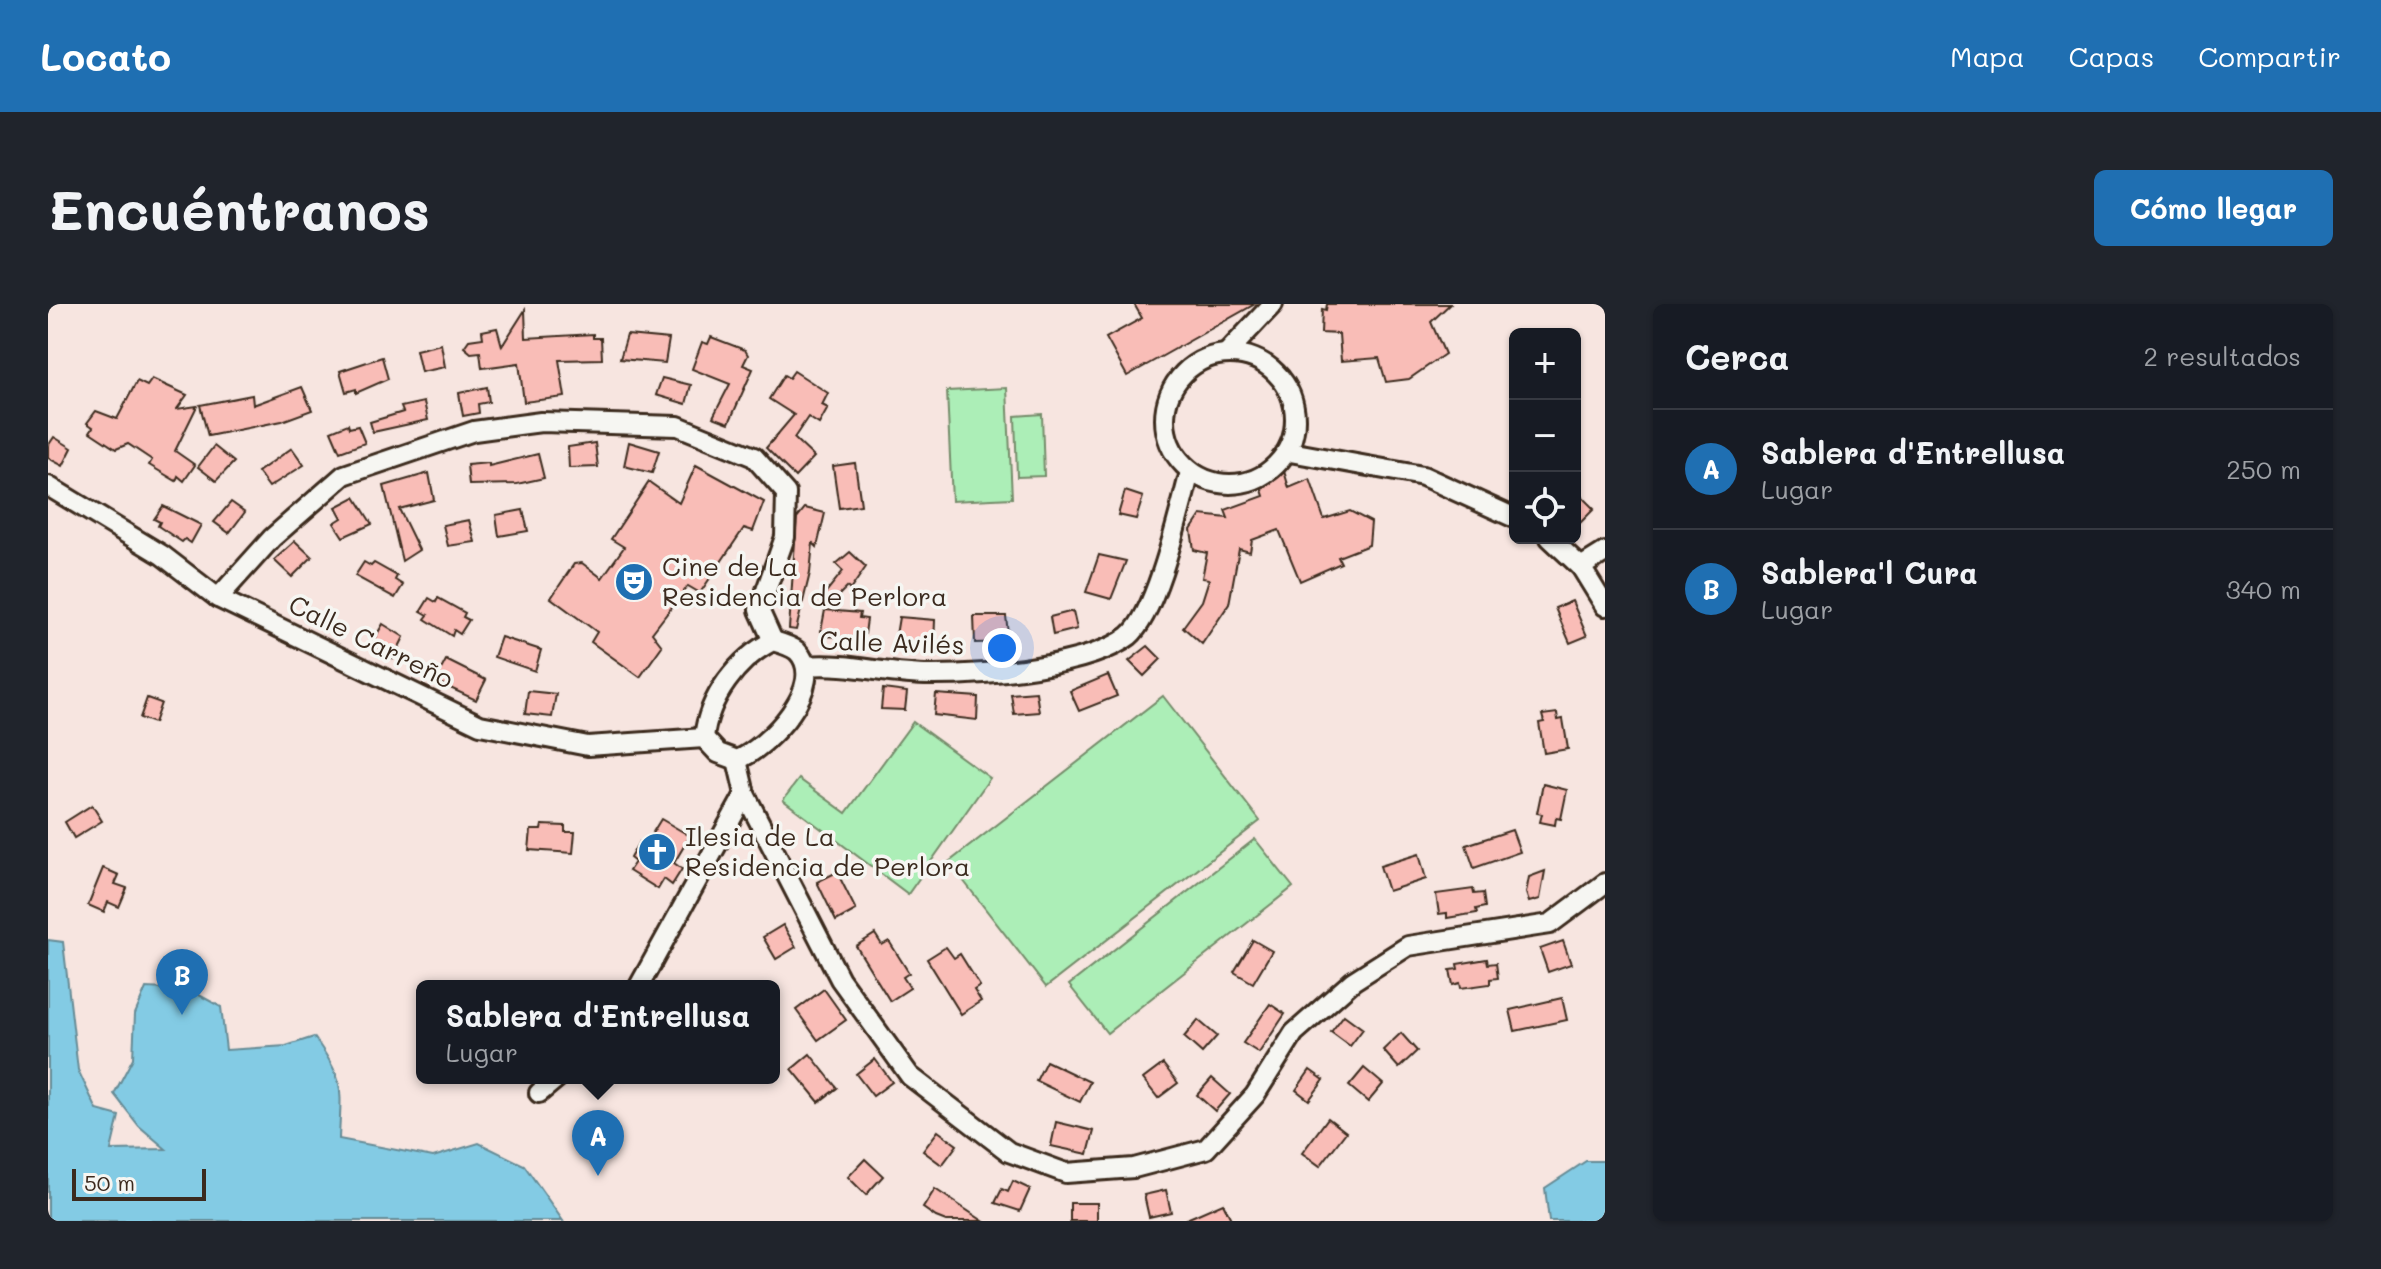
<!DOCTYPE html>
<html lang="es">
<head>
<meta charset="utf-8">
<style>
  :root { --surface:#171b24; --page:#20242c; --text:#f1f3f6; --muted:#9ea1a6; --line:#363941; --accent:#1f6fb2 }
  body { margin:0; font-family:Mali,sans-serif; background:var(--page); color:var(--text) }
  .controls { position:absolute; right:24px; top:24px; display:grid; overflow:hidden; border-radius:12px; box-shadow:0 2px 6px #0004 }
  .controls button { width:72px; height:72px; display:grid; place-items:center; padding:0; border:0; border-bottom:2px solid var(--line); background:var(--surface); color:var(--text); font:40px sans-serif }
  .scale { position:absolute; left:24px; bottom:20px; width:134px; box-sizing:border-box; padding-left:8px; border:4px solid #3b2a1e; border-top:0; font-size:22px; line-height:28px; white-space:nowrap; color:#3b2a1e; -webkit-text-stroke:6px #f6f6f2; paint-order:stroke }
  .you { position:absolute; left:954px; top:344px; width:28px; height:28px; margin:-20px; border:6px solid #fff; border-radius:50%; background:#1a73e8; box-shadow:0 0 0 12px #1a73e833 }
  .badge { display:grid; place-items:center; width:52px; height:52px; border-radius:50%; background:var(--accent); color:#fff; font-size:26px; font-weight:700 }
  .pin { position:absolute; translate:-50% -66px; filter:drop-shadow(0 2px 4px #0008) }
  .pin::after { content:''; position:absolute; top:42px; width:28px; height:24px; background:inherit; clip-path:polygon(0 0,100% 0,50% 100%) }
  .popup { position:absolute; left:368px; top:676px; width:364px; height:104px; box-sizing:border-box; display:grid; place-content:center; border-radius:12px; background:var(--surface); filter:drop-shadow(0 2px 6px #0005); font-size:26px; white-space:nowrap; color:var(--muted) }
  .popup b { font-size:30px; color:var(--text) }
  .popup::after { content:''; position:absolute; left:50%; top:100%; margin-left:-16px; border:16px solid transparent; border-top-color:var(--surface) }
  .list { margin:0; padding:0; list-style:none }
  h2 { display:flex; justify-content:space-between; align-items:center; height:104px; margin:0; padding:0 32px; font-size:34px }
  h2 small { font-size:26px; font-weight:400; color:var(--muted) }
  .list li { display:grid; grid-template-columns:52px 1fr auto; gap:24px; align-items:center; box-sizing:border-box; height:120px; padding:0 32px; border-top:2px solid var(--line) }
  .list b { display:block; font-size:30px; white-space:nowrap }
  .list p { margin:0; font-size:26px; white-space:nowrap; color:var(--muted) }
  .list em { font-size:26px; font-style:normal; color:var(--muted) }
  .icon { flex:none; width:44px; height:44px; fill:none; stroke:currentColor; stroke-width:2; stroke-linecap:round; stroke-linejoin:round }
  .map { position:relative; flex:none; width:1557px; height:917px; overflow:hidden; border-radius:12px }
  header { display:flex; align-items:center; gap:48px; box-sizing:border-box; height:112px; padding:0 40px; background:var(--accent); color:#fff }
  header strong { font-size:38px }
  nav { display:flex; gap:44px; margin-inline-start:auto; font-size:28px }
  .intro { display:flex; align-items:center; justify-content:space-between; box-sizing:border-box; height:192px; padding:0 48px }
  h1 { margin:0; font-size:56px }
  .button { padding:20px 36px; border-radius:12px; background:var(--accent); color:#fff; font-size:28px; font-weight:700 }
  main { display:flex; gap:48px; padding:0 48px }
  aside { flex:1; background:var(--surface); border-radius:12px; box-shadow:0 2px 6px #0004 }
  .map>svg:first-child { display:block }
  .green { fill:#aceeb7; stroke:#748c6a; stroke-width:2 }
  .water { fill:#83cbe4; stroke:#668b95; stroke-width:2 }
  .building { fill:#f9bdb7; stroke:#3b2a1e; stroke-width:2 }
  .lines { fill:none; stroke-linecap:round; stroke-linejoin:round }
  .minor-casing { stroke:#3b2a1e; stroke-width:24 }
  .minor { stroke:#f6f6f2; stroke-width:18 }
  .labels { text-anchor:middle; stroke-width:7; stroke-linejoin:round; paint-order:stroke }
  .poi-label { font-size:26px; fill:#3b2a1e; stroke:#f6f6f2; text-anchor:start }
  .street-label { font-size:26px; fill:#3b2a1e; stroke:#f6f6f2 }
</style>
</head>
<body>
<header>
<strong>Locato</strong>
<nav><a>Mapa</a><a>Capas</a><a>Compartir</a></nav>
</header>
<div class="intro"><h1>Encuéntranos</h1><a class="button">Cómo llegar</a></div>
<main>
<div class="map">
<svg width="1557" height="917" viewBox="0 0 1557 917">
  <rect width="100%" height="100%" fill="#f7e5e0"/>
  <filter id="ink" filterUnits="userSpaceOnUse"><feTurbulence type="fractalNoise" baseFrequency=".0125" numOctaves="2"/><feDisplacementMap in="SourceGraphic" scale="16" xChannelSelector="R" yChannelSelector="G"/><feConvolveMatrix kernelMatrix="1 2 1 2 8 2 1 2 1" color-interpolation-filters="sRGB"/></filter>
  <g filter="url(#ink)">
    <g class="green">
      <path d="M959,84L964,194L904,197L899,87Z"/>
      <path d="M994,110L996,172L969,173L967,112Z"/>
      <path d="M1115,392L1212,517L998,683L901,558Z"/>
      <path d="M865,418L942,474L860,590L735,496L751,475L798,509Z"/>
      <path d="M1207,535L1245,583L1059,729L1021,681Z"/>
    </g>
    <g class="water">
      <path d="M0,636L15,638L30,766L49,806L71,812L63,846L118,845L91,822L66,790L85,754L87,710L98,684L142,686L173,703L178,746L238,742L266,733C298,778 293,782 291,835L385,853L431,839L476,861L515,917H0Z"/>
      <path d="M1538,857H1557V917H1501L1497,884Z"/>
    </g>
    <g class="building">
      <path d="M1086,0H1207L1079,72L1058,34L1094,14Z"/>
      <path d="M1279,0H1402L1383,18L1397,50L1361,75L1338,78L1331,54L1293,57L1291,30L1273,29L1274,5L1278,6Z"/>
      <path d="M477,6L478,34L545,30V34H553L554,55L511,56L517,93L476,98L471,59L434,64L432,48L423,49L416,43L421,36L435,34L434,27L449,24L454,42Z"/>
      <path d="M579,31L621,35L617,59L572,55Z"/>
      <path d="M663,33L697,46L700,51L695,61L705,65L681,119L665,113L682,80L644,65L654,38L660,40Z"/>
      <path d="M393,40L397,63L373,68L368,46Z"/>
      <path d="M334,53L340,75L308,89V85L298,88L292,67Z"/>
      <path d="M746,67L780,89L774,101L780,104L771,120L760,113L746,134L766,153L747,173L718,144L746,111L721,95L736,71L741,74Z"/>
      <path d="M614,74L643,81L638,100L608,91Z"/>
      <path d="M104,75L139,91L129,105L149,102L127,147L147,161L136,177L130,172L128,177L101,161L104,156L80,140L68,145L42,128L45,123L39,119L48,107L69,115L89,77L99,82Z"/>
      <path d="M254,83L264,106L234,117L160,132L152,101L204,91L205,101Z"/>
      <path d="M439,83L441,98L430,100L431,109L415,112L411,89Z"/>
      <path d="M376,98L380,116L325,128L322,118L355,108L353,103Z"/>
      <path d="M300,120L301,124L310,122L317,139L292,148L283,127Z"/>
      <path d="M6,133L24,144L15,162L0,154V142Z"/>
      <path d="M581,138L611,147L604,169L576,162Z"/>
      <path d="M547,139L550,163L521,164L520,143Z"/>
      <path d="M166,142L186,158L168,177L150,163Z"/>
      <path d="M244,144L256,161L221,183L210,168Z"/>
      <path d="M490,150L496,174L469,180L421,181L419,161L441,159V162Z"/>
      <path d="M807,159L813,201L791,204L785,162Z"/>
      <path d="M648,161L716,198L705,227L696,224L652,289L640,282L604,329L614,342L592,373L543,338L549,328L503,294L526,260L534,259L554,274L576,243L563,235L601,178L631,199Z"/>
      <path d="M1236,167L1241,184L1262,175L1276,215L1302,207L1323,218L1321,241L1290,253L1293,259L1252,277L1231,226L1204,236L1202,248L1191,245L1181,300L1154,340L1135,323L1154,297L1161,275L1154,274L1159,249L1146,246L1143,226L1153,211L1180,214L1177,206L1216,192L1211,177Z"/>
      <path d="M381,169L386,196L351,205L371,246L354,257L336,182Z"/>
      <path d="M1527,186L1546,205L1527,224Z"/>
      <path d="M1077,187L1095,193L1088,215L1070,211Z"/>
      <path d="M307,193L324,220L295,233L286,219L294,214L288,203Z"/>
      <path d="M183,198L197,208L181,229L166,218Z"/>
      <path d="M115,202L153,221L143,239L137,235L134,238L110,222L112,218L106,215Z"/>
      <path d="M757,204L777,209L769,243L765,239L762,269L748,326L741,325L746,251L749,214Z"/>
      <path d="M475,206L480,227L451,232L448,211Z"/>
      <path d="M421,216L427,238L400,242L395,221Z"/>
      <path d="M247,237L264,253L244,273L226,256Z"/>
      <path d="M802,248L818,263L802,286L799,283L783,299L775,292L795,267L788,260Z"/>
      <path d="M1051,251L1078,257L1063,295L1038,288Z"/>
      <path d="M316,258L323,262L326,259L349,272L347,276L355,281L347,294L307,272Z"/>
      <path d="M381,294L388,298L390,294L417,309L415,313L421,316L412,330L406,326L404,332L377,315L380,311L373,307Z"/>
      <path d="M1524,297L1539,332L1522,339L1507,304Z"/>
      <path d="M777,306L812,309L811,314L819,315L817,330H809L808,334L778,332V327H773Z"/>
      <path d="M1025,307L1029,325L1005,331L1002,313Z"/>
      <path d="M926,312H958L961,338L927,339Z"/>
      <path d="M851,313L887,316L886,341L847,337Z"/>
      <path d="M335,320L356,333L345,355L322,342Z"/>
      <path d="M453,333L493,346L487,367L446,353Z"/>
      <path d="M1100,342L1113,355L1096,372L1081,357Z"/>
      <path d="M398,356L438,376L428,396L387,377Z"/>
      <path d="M1060,371L1069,392L1031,407L1022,387Z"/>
      <path d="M835,385L859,388L857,406L833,405Z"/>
      <path d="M480,387L508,390L504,413L477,410Z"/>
      <path d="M988,388L991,408L966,410L963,390Z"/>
      <path d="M888,390L930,393L929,416L886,411Z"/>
      <path d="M99,394L113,399L106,419L92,414Z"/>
      <path d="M1509,409L1510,416L1515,415L1520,445L1496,449L1491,419L1496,418L1494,411Z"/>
      <path d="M1495,480L1519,486L1513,515L1508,514L1507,521L1492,518L1494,510L1489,509Z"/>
      <path d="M44,501L54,517L26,534L17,518Z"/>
      <path d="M613,515L642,532L626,559L634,565L624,581L616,575L610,585L581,567L587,558L582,554L591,538L597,541Z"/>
      <path d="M494,521L517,522V528H527L525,549L481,546L483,526H493Z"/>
      <path d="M1464,526L1472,548L1426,564L1418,541Z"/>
      <path d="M1371,550L1378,575L1340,587L1332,562Z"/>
      <path d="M55,564L71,571L67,580L79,584L71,603L60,598L56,608L40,601Z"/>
      <path d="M1497,567L1492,595L1481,598L1478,589L1481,573Z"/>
      <path d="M789,568L808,606L788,617L769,578Z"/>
      <path d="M1425,585L1426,590L1435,589L1437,603L1428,605L1429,609L1399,614V609L1391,610L1388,590Z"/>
      <path d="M735,621L748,643L728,655L715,633Z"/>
      <path d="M827,630L834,641L841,637L861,669L855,673L862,684L842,697L808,642Z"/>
      <path d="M1205,636L1224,647L1205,679L1186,668Z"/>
      <path d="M1515,637L1523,660L1500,668L1492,645Z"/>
      <path d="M898,643L906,654L912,650L932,682L926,686L933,697L913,710L879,655Z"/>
      <path d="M1439,655L1440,660L1448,659L1450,674L1442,675V680L1413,684L1412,679L1405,681L1402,666L1410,665L1409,660Z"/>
      <path d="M776,685L798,716L770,736L748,706Z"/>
      <path d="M1514,694L1519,716L1467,727L1462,706Z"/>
      <path d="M1222,700L1237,710L1211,749L1195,739Z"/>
      <path d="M1296,711L1315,725L1302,742L1283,728Z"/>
      <path d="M1150,716L1169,732L1154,749L1136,733Z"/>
      <path d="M1353,729L1369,747L1351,764L1335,746Z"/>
      <path d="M762,750L789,784L771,798L744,765Z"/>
      <path d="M827,755L844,778L825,792L808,770Z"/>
      <path d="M998,757L1042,778L1032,798L988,777Z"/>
      <path d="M1115,760L1130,779L1110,794L1095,775Z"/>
      <path d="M1316,764L1335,780L1320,798L1301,782Z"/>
      <path d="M1262,766L1276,776L1261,796L1248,786Z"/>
      <path d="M1164,774L1182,790L1167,807L1149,791Z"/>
      <path d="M1280,814L1298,828L1272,862L1254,849Z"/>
      <path d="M1008,818L1046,827L1040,850L1003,842Z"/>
      <path d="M890,827L909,841L894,861L875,847Z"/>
      <path d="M817,855L835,872L818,891L800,873Z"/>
      <path d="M965,877L982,885L972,907L947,899L954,885L960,888Z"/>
      <path d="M887,885L935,917H898L888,913L875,904Z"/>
      <path d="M1118,886L1123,908L1101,913L1096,891Z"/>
      <rect x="1022" y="899" width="27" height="18"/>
      <path d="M1175,899L1184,917H1134Z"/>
    </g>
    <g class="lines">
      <defs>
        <g id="minor">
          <path d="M1179,49L1225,0"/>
          <circle cx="1182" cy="115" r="65"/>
          <path d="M1242,148L1375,172L1467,214"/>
          <path d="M0,182L114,251L170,294L432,421L540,442L656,434"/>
          <path d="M1502,234L1533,263L1557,302"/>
          <path d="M1533,263L1557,248"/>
          <path d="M170,294L224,234L296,171L426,127L493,118L630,122L706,153L738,189L737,233L711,306L725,337"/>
          <path d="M725,337C732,339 743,342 749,347C782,380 719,444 689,456L670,449L656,434C660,394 690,354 725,337Z"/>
          <path d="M758,362C802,358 842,372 885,371C936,371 1041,363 1081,332C1109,309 1132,205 1142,168"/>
          <path d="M689,456L697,490L792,675L862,772L961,848L1018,869L1086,864L1158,845L1207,791L1246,729L1305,677L1360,642L1502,620L1557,579"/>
          <path d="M591,682L697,490"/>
          <path d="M491,789L509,774"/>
        </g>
      </defs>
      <use href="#minor" class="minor-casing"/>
      <use href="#minor" class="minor"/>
    </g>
  </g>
  <defs>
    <symbol id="theatre-disc" viewBox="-11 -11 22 22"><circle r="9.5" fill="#1f6fb2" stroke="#f6f6f2"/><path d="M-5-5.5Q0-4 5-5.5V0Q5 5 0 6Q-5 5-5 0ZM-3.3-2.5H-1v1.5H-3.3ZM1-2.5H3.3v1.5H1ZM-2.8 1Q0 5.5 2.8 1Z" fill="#fff"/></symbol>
    <symbol id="church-disc" viewBox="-11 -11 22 22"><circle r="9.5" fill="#1f6fb2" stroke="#f6f6f2"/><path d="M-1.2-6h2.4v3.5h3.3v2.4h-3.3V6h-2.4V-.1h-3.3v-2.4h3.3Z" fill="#fff"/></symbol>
  </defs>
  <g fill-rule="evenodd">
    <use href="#theatre-disc" x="564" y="256" width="44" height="44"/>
    <use href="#church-disc" x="587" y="526" width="44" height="44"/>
  </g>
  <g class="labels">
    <g class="poi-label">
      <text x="614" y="272">Cine de La<tspan x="614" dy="30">Residencia de Perlora</tspan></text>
      <text x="637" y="542">Ilesia de La<tspan x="637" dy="30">Residencia de Perlora</tspan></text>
    </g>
    <g class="street-label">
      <text transform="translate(323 338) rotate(26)" y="9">Calle Carreño</text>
      <text transform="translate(844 339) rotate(2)" y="9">Calle Avilés</text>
    </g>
  </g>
</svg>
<div class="controls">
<button>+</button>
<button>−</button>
<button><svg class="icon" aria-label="locate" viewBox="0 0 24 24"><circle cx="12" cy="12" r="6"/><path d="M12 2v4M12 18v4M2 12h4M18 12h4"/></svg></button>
</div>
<div class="scale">50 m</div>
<div class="you"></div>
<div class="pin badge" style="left:550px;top:872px">A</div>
<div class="popup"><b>Sablera d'Entrellusa</b>Lugar</div>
<div class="pin badge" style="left:134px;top:711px">B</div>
</div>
<aside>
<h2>Cerca<small>2 resultados</small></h2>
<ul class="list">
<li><span class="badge">A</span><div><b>Sablera d'Entrellusa</b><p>Lugar</p></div><em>250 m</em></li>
<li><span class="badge">B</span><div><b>Sablera'l Cura</b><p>Lugar</p></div><em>340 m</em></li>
</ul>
</aside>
</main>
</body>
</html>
